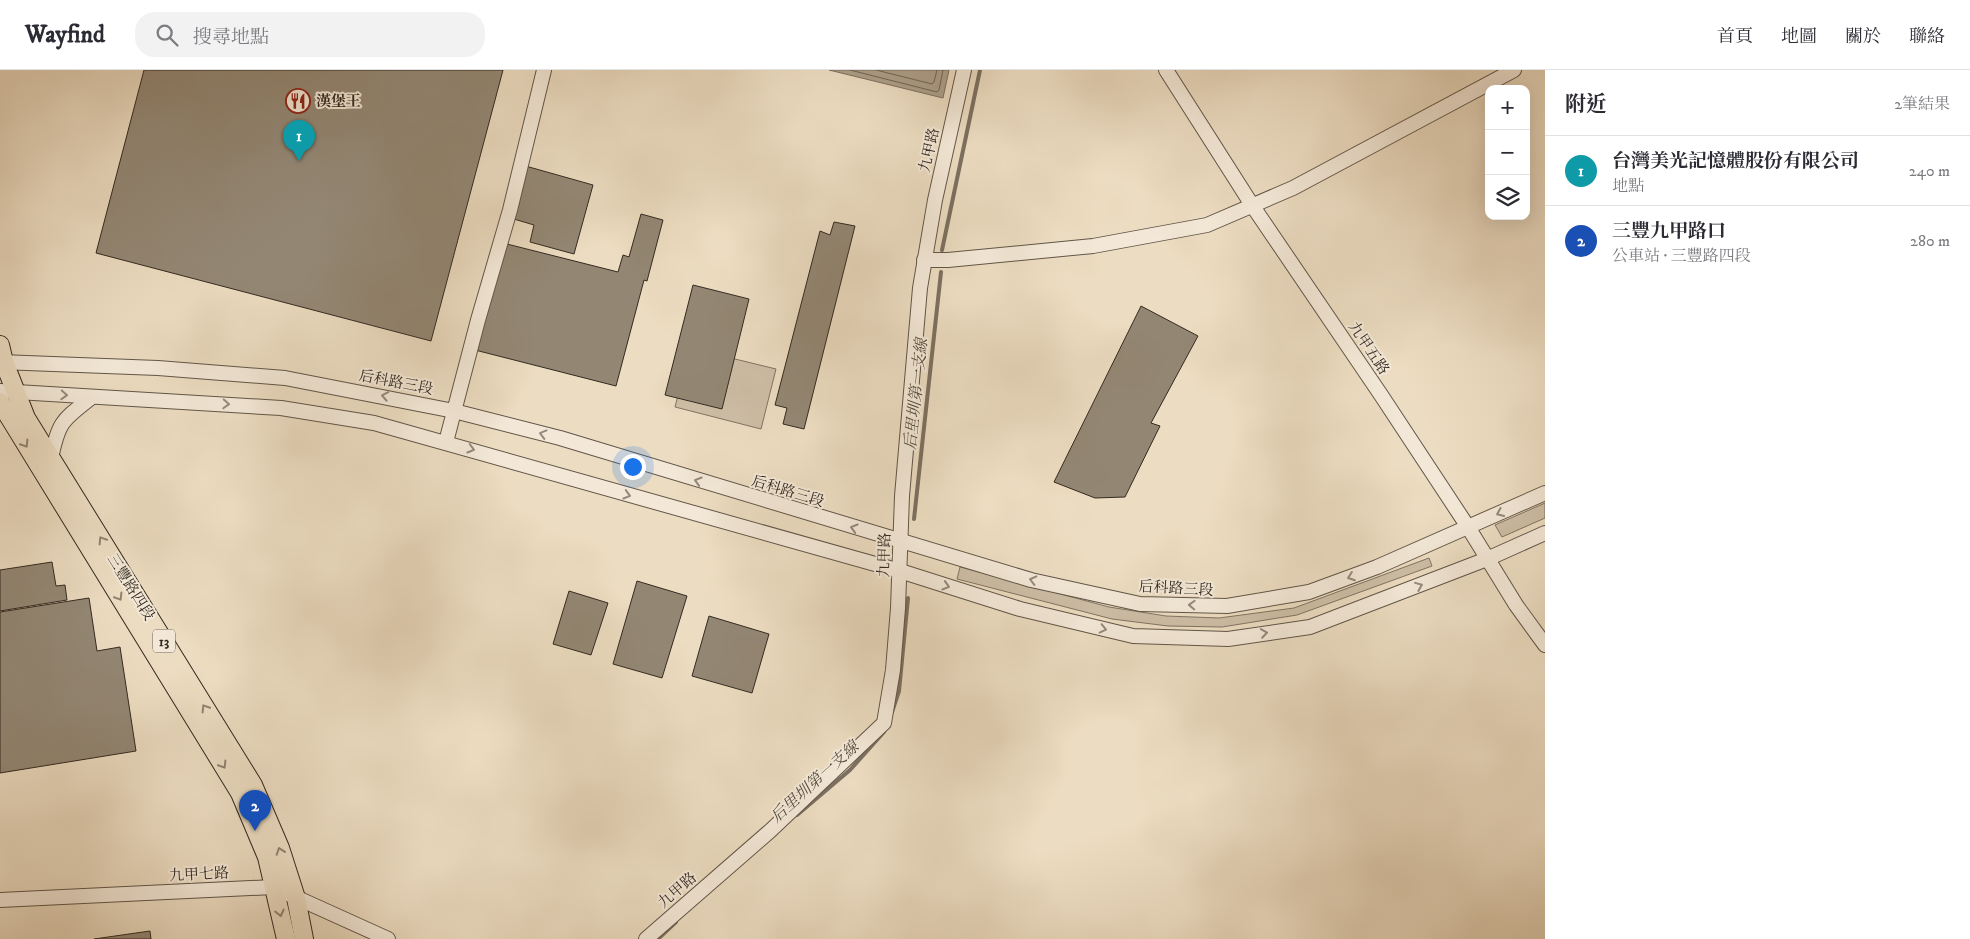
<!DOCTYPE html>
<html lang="zh-TW">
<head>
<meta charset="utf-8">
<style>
  :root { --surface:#fff; --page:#f2f2f3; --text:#2b2b33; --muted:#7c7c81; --line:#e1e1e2; --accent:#0b8043 }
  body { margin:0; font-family:"IM FELL DW Pica","Noto Serif TC",serif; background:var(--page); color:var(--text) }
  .controls { position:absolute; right:15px; top:15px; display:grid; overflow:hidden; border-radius:10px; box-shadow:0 5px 20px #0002 }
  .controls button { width:45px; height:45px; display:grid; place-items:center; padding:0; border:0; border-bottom:1px solid var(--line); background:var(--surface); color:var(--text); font:25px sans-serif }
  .you { position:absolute; left:632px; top:396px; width:18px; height:18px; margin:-12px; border:4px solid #fff; border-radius:50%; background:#1a73e8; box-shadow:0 0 0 8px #1a73e833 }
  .badge { display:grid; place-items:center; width:32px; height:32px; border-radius:50%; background:var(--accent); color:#fff; font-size:16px; font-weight:700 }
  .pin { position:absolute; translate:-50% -41px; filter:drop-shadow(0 1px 2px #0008) }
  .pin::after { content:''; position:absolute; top:26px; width:18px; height:15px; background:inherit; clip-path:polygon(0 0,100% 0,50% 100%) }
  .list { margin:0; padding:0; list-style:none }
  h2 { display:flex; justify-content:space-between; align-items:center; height:65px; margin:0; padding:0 20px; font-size:21px }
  h2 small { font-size:16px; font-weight:400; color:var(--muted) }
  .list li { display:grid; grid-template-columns:32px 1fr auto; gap:15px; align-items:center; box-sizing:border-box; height:70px; padding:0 20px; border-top:1px solid var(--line) }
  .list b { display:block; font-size:19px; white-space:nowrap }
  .list p { margin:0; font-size:16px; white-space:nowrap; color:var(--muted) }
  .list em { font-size:16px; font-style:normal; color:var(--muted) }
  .icon { flex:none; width:28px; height:28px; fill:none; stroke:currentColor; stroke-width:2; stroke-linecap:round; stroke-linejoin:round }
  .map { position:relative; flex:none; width:1545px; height:869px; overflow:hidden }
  header { display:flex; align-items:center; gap:30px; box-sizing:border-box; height:70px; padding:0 25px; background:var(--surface); border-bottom:1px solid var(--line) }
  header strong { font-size:24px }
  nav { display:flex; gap:28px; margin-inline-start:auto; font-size:18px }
  .search { width:350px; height:45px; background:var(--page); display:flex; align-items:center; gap:12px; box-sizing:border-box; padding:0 18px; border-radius:20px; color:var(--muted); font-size:19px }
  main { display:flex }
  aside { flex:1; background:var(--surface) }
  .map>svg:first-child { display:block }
  .green { fill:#cdbea6; stroke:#807463 }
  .water { fill:#ad9f8a; stroke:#7c7060 }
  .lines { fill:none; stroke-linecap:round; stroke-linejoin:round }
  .shore { stroke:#706455; stroke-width:1 }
  .stream { stroke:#7c7060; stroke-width:4 }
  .building { fill:#938774; stroke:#332a20 }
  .minor-casing { stroke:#615648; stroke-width:16 }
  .major-casing { stroke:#332a20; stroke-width:20 }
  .minor { stroke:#f3e8d7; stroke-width:14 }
  .major { stroke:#ecdcc1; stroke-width:18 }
  .oneway { stroke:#93897c }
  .oneway2 { stroke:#908370 }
  .labels { text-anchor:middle; stroke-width:4; stroke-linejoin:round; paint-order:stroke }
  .shield { fill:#f3e8d7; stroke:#6d6357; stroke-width:1 }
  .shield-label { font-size:14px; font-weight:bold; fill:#332a20 }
  .poi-label { font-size:15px; font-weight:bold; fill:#332a20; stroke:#f3e8d7; text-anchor:start }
  .street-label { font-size:15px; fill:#332a20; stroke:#f3e8d7 }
  .water-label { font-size:16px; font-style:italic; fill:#584d40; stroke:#f3e8d7 }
</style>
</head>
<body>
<header>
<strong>Wayfind</strong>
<div class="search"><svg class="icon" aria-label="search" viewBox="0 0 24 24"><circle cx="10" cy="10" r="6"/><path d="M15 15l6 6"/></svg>搜尋地點</div>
<nav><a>首頁</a><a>地圖</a><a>關於</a><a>聯絡</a></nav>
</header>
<main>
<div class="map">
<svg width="1545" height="869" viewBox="0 0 1545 869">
  <rect width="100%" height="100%" fill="#ecdcc1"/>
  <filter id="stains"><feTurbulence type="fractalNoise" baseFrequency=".004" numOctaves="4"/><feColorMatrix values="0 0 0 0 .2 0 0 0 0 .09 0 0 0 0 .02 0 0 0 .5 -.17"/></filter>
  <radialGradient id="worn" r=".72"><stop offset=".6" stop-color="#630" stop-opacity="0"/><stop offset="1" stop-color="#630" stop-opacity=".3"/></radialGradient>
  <g class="green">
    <path d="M690,278L776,299L761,359L675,337Z"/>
    <path d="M1545,433V448L1502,467L1495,455Z"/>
    <path d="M1429,488L1432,496L1297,545L1222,557L1168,556L1112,549L957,509L960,497L1109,537L1166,546L1219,548L1294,538Z"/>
  </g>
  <path class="water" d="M829,0H949L943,28Z"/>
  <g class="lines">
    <g class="shore">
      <path d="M850,0L937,22L939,20L943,0"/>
      <path d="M876,0L932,14L934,12L937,0"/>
    </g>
    <g class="stream">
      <path d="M942,180L980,0"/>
      <path d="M914,449L941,202"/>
      <path d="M892,642L899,621L908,528"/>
      <path d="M797,745L850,700L884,662"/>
      <path d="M658,869L676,852"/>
    </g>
  </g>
  <g class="building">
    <path d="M144,0H503L431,271L96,183Z"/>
    <path d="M522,95L593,115L574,184L530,172L534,155L507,147Z"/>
    <path d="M641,144L663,150L647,211L644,210L616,316L471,279L499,172L618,202L623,185L629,187Z"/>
    <path d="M834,152L855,156L804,359L783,354L787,338L775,335L820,161L830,165Z"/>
    <path d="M693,215L749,229L722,339L665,325Z"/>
    <path d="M1141,236L1198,266L1151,353L1160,356L1125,427L1095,428L1054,412Z"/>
    <path d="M52,492L56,516L65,515L67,530L0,541V500Z"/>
    <path d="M637,511L687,526L662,608L613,594Z"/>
    <path d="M569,521L608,533L591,585L553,574Z"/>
    <path d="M89,528L97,581L120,577L136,681L0,703V542Z"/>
    <path d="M709,546L769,564L752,623L692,606Z"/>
    <path d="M150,861L151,869H94Z"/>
  </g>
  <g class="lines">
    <defs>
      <g id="minor">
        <path d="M1166,0L1252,135L1381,325L1468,457L1516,535L1545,575"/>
        <path d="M924,190H948L1093,176L1207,155L1293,118L1514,0"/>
        <path d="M0,292L158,298L285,308L454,341L560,368L1031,510L1140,534L1227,536L1309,522L1377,497L1545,423"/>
        <path d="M0,321L281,338L374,353L900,501L1020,539L1133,566L1228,569L1310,557L1487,489L1545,463"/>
        <path d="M446,372L478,250L510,140L544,0"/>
        <path d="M51,388C59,350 63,350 92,327"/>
        <path d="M0,830L273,817L388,869"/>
        <path d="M646,869L770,761L884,653L893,600L898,538L902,426L920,218L935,130L964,0"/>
      </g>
      <g id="major">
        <path d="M0,275L4,292L26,348L253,715L280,778L296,828L304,869"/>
        <path d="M0,332L240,723L267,787L286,869"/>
      </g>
    </defs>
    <use href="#minor" class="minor-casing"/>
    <use href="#major" class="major-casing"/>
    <use href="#minor" class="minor"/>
    <use href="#major" class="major"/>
  </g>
  <defs><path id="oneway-chevron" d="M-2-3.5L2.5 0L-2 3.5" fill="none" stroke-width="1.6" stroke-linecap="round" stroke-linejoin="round" transform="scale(1.25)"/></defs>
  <g class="oneway">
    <use href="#oneway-chevron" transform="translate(64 325) rotate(3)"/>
    <use href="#oneway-chevron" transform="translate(385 326) rotate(-169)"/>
    <use href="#oneway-chevron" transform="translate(226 334) rotate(3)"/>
    <use href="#oneway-chevron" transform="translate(543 364) rotate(-165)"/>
    <use href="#oneway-chevron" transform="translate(471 379) rotate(16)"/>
    <use href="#oneway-chevron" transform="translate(698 411) rotate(-163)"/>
    <use href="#oneway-chevron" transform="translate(627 425) rotate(16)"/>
    <use href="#oneway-chevron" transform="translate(1500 443) rotate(156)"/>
    <use href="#oneway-chevron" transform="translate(854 458) rotate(-164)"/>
    <use href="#oneway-chevron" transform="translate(1351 507) rotate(160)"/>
    <use href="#oneway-chevron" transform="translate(1033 510) rotate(-166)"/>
    <use href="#oneway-chevron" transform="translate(946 516) rotate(17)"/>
    <use href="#oneway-chevron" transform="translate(1419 516) rotate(-22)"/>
    <use href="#oneway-chevron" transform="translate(1192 535) rotate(-178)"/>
    <use href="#oneway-chevron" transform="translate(1103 559) rotate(13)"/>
    <use href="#oneway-chevron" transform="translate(1264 563) rotate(-8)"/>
  </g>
  <g class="oneway2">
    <use href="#oneway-chevron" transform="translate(25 374) rotate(58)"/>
    <use href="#oneway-chevron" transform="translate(102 470) rotate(-122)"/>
    <use href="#oneway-chevron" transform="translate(119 527) rotate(58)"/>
    <use href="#oneway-chevron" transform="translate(205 638) rotate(-122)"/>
    <use href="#oneway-chevron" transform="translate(223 695) rotate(58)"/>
    <use href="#oneway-chevron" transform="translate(280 781) rotate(-109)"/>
    <use href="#oneway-chevron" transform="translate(280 843) rotate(77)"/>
  </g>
  <defs>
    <symbol id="restaurant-ring" viewBox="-11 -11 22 22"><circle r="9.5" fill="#f3e8d7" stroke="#8f2418" stroke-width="1.5"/><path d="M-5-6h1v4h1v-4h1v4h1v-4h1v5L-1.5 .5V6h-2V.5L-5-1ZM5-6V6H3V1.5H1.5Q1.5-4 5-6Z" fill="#8f2418"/></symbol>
  </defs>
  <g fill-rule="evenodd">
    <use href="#restaurant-ring" x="284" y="17" width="28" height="28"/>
  </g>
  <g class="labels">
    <rect class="shield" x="153" y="559.5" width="22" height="23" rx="4"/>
    <g class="shield-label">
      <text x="164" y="576">13</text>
    </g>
    <g class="poi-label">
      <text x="316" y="36">漢堡王</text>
    </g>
    <g class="street-label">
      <text transform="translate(929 80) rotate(-77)" y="5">九甲路</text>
      <text transform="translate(1369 278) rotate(56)" y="5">九甲五路</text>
      <text transform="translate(396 312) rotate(11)" y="5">后科路三段</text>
      <text transform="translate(788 421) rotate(17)" y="5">后科路三段</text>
      <text transform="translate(884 485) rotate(-88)" y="5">九甲路</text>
      <text transform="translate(131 517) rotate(58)" y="5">三豐路四段</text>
      <text transform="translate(1176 518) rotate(3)" y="5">后科路三段</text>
      <text transform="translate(199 804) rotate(-3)" y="5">九甲七路</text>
      <text transform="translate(677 820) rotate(-41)" y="5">九甲路</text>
    </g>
    <g class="water-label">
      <text transform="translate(915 324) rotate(-84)" y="6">后里圳第一支線</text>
      <text transform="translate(814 711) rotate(-42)" y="6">后里圳第一支線</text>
    </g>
  </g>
  <rect width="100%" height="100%" filter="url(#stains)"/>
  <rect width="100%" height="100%" fill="url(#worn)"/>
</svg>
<div class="controls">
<button>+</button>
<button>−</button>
<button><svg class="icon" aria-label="layers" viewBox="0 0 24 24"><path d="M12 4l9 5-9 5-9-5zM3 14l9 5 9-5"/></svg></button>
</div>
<div class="you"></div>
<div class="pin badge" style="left:299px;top:91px;background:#0f9aa8">1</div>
<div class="pin badge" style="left:255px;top:761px;background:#1a4fb4">2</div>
</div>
<aside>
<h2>附近<small>2筆結果</small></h2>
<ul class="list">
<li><span class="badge" style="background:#0f9aa8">1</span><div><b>台灣美光記憶體股份有限公司</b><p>地點</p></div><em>240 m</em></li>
<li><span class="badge" style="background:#1a4fb4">2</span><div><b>三豐九甲路口</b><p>公車站 · 三豐路四段</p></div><em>280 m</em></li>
</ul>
</aside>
</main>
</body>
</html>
